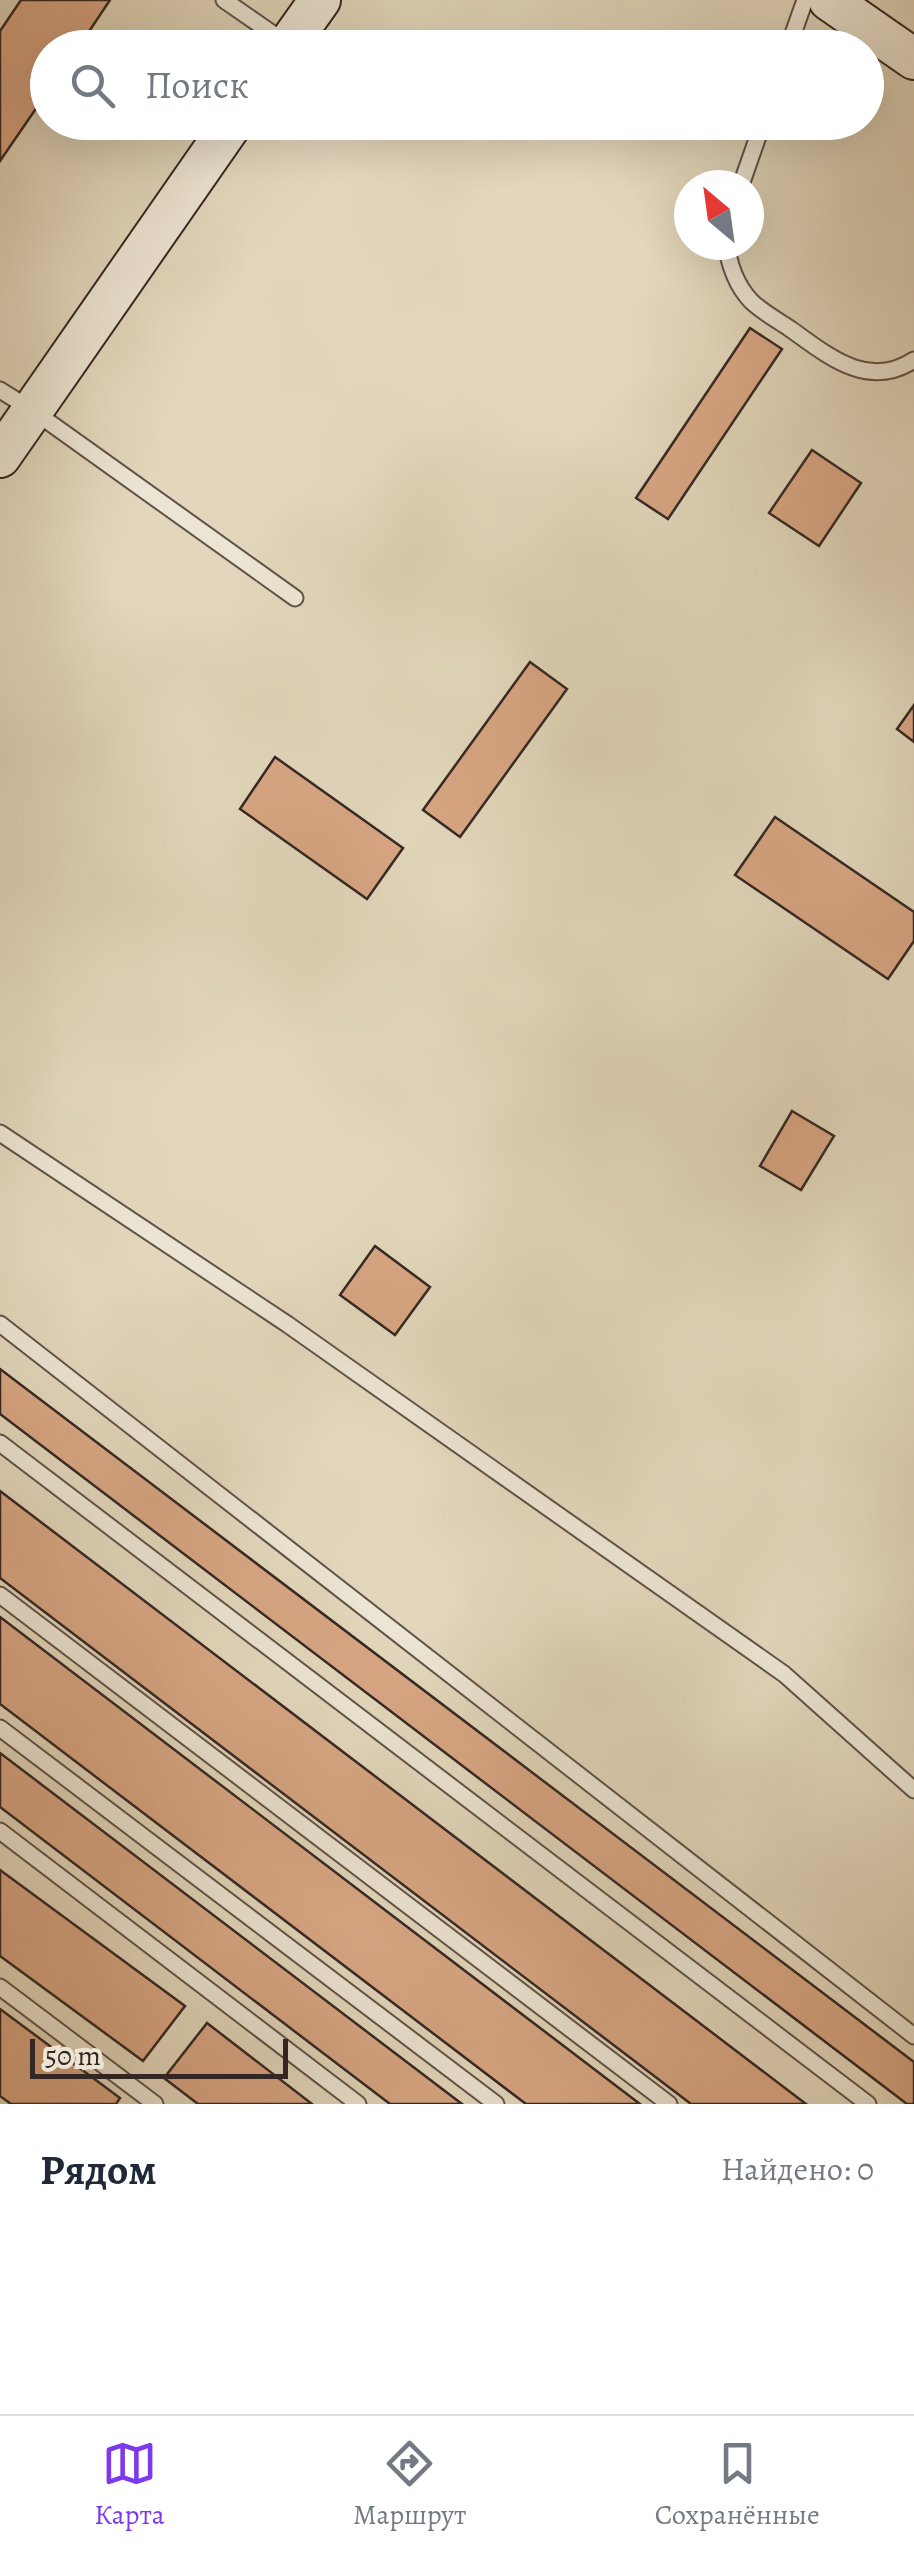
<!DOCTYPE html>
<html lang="ru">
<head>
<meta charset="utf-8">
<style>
  :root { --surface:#fff; --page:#f2f2f3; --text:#1f2937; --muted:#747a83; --line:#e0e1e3; --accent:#7c3aed }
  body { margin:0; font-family:Alegreya,serif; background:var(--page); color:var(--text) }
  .compass { position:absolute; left:674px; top:170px; width:90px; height:90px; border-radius:50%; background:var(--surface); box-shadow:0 10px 40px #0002; rotate:331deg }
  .scale { position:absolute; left:30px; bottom:25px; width:258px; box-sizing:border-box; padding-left:10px; border:5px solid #342723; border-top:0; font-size:28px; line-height:35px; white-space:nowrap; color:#342723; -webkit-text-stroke:8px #ece5d3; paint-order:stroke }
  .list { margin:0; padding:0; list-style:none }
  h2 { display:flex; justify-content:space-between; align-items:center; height:130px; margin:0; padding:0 40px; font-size:42px }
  h2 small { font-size:32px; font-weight:400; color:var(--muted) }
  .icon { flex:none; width:55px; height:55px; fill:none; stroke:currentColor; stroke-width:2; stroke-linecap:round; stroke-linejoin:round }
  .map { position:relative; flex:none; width:914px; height:2104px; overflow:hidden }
  .search { position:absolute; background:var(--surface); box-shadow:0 10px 40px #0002; left:30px; right:30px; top:30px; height:110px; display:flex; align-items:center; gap:25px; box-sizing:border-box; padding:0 35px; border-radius:55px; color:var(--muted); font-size:38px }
  .sheet { height:310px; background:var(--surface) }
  nav { display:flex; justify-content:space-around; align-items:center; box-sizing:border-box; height:140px; border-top:2px solid var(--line); background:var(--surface); font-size:28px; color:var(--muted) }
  nav a { display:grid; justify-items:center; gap:5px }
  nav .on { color:var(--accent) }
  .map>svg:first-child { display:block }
  .building { fill:#d8a684; stroke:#342723; stroke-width:2.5 }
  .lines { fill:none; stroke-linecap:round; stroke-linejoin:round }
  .service-casing { stroke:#605349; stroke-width:19 }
  .secondary-casing { stroke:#342723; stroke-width:44 }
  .service { stroke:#ece5d3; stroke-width:15 }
  .secondary { stroke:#ece5d3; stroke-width:40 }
</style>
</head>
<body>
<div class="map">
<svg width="914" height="2104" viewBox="0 0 914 2104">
  <rect width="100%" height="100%" fill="#e2d7bc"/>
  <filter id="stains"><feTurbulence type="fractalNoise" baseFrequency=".002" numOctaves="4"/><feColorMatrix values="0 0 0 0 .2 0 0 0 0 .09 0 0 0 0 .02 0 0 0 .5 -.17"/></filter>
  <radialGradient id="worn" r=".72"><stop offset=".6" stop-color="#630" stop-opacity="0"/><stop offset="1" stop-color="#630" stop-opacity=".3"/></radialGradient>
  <g class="building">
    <path d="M21,0H110L78,48H48V91L0,161V31Z"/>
    <path d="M750,328L782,349L668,519L636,498Z"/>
    <path d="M812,450L861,483L819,546L769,513Z"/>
    <path d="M530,662L567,689L460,837L423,810Z"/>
    <path d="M914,705V742L897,729Z"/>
    <path d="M275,757L403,848L367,899L240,809Z"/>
    <path d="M775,817L914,912V941L888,979L735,875Z"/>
    <path d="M792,1111L834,1136L801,1190L760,1166Z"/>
    <path d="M375,1246L430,1287L395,1335L340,1295Z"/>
    <path d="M0,1369L914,2062V2104H907L0,1414Z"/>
    <path d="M0,1491L806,2104H691L0,1578Z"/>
    <path d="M0,1617L640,2104H526L0,1704Z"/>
    <path d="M0,1753L462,2104H390L0,1807Z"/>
    <path d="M0,1870L185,2006L143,2061L0,1956Z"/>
    <path d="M0,2009L120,2098L116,2104H11L0,2096Z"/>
    <path d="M207,2023L312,2104H198L164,2078Z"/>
  </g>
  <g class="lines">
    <defs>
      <g id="service">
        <path d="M224,0L286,43"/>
        <path d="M788,48L805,0"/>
        <path d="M741,185L763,122"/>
        <path d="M726,245C730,266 736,285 751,301C761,311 777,320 789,328C826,354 867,391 914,360"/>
        <path d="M0,390L32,410L295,598"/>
        <path d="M0,1133L287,1324L784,1674L914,1790"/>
        <path d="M0,1324L914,2036"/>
        <path d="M0,1443L868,2104"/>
        <path d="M0,1595L669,2104"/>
        <path d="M0,1728L496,2104"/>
        <path d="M0,1831L358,2104"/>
        <path d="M0,1987L155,2104"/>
      </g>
      <g id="secondary">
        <path d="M829,0L914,59"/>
        <path d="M286,48L320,0"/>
        <path d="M0,457L233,122"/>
      </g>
    </defs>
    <use href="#service" class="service-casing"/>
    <use href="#secondary" class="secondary-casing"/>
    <use href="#service" class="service"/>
    <use href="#secondary" class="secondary"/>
  </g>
  <rect width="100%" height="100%" filter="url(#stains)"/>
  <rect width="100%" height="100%" fill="url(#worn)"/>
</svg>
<svg class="compass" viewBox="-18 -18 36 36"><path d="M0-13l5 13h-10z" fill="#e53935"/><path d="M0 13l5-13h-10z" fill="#747a83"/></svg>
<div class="scale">50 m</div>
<div class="search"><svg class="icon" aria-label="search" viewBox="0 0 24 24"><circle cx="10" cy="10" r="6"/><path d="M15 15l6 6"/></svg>Поиск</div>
</div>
<section class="sheet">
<h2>Рядом<small>Найдено: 0</small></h2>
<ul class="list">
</ul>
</section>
<nav>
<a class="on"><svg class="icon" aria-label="map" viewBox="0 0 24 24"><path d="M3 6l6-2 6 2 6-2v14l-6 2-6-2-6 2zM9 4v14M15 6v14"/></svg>Карта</a>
<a><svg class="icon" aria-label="directions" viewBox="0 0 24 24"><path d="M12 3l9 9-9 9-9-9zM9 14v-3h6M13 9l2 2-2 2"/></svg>Маршрут</a>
<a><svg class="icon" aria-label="saved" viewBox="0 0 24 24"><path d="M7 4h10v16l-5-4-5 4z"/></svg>Сохранённые</a>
</nav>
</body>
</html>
